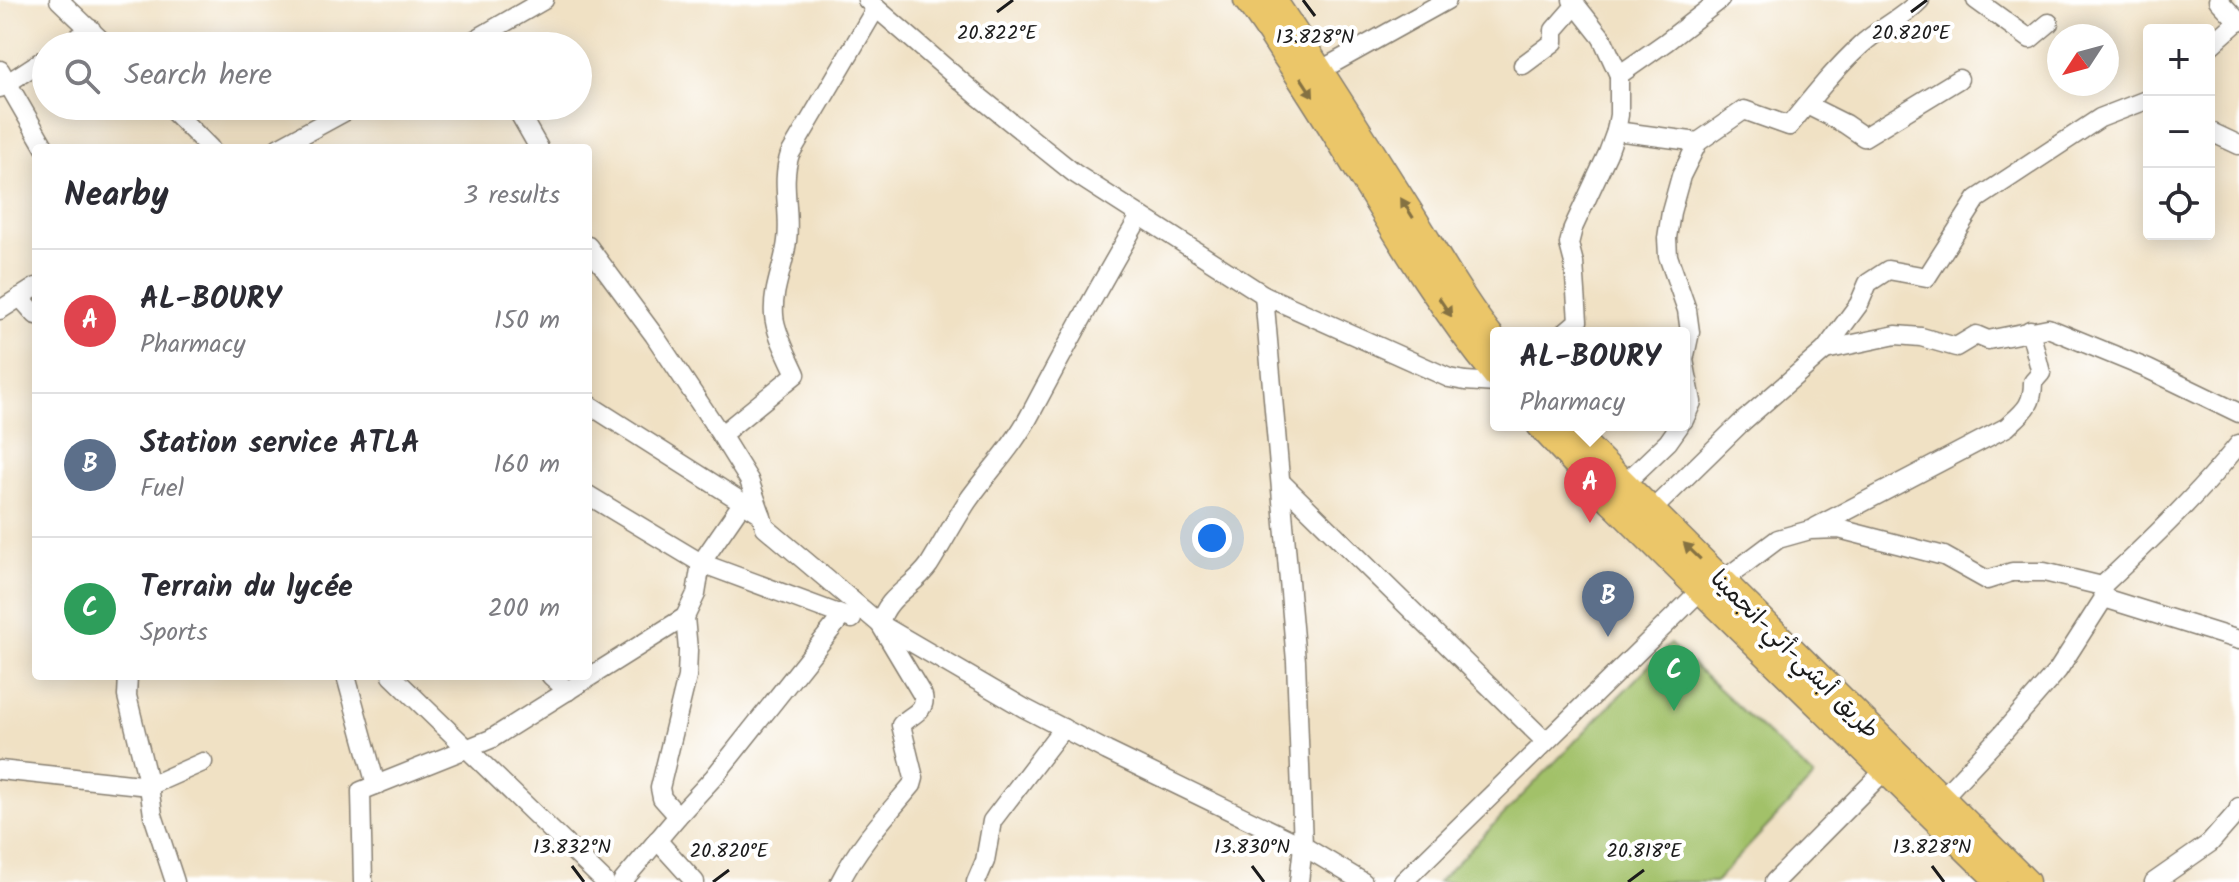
<!DOCTYPE html>
<html lang="en">
<head>
<meta charset="utf-8">
<style>
  :root { --surface:#fff; --page:#f2f2f3; --text:#2b2b33; --muted:#7c7c81; --line:#e1e1e2; --accent:#db2777 }
  body { margin:0; font-family:Kalam,"Playpen Sans Arabic",sans-serif; background:var(--page); color:var(--text) }
  .controls { position:absolute; right:24px; top:24px; display:grid; overflow:hidden; border-radius:8px; box-shadow:0 4px 20px #0003 }
  .controls button { width:72px; height:72px; display:grid; place-items:center; padding:0; border:0; border-bottom:2px solid var(--line); background:var(--surface); color:var(--text); font:40px sans-serif }
  .compass { position:absolute; left:2047px; top:24px; width:72px; height:72px; border-radius:50%; background:var(--surface); box-shadow:0 4px 20px #0003; rotate:234deg }
  .you { position:absolute; left:1212px; top:538px; width:28px; height:28px; margin:-20px; border:6px solid #fff; border-radius:50%; background:#1a73e8; box-shadow:0 0 0 12px #1a73e833 }
  .badge { display:grid; place-items:center; width:52px; height:52px; border-radius:50%; background:var(--accent); color:#fff; font-size:26px; font-weight:700 }
  .pin { position:absolute; translate:-50% -66px; filter:drop-shadow(0 2px 4px #0008) }
  .pin::after { content:''; position:absolute; top:42px; width:28px; height:24px; background:inherit; clip-path:polygon(0 0,100% 0,50% 100%) }
  .popup { position:absolute; left:1490px; top:327px; width:200px; height:104px; box-sizing:border-box; display:grid; place-content:center; border-radius:8px; background:var(--surface); filter:drop-shadow(0 2px 6px #0005); font-size:26px; white-space:nowrap; color:var(--muted) }
  .popup b { font-size:30px; color:var(--text) }
  .popup::after { content:''; position:absolute; left:50%; top:100%; margin-left:-16px; border:16px solid transparent; border-top-color:var(--surface) }
  .list { margin:0; padding:0; list-style:none }
  h2 { display:flex; justify-content:space-between; align-items:center; height:104px; margin:0; padding:0 32px; font-size:34px }
  h2 small { font-size:26px; font-weight:400; color:var(--muted) }
  .list li { display:grid; grid-template-columns:52px 1fr auto; gap:24px; align-items:center; box-sizing:border-box; height:144px; padding:0 32px; border-top:2px solid var(--line) }
  .list b { display:block; font-size:30px; white-space:nowrap }
  .list p { margin:0; font-size:26px; white-space:nowrap; color:var(--muted) }
  .list em { font-size:26px; font-style:normal; color:var(--muted) }
  .icon { flex:none; width:44px; height:44px; fill:none; stroke:currentColor; stroke-width:2; stroke-linecap:round; stroke-linejoin:round }
  .map { position:relative; flex:none; width:2239px; height:882px; overflow:hidden }
  .search { position:absolute; background:var(--surface); box-shadow:0 4px 20px #0003; left:32px; top:32px; width:560px; height:88px; display:flex; align-items:center; gap:20px; box-sizing:border-box; padding:0 28px; border-radius:44px; color:var(--muted); font-size:30px }
  .panel { position:absolute; background:var(--surface); box-shadow:0 4px 20px #0003; left:32px; top:144px; width:560px; height:536px; border-radius:8px }
  .map>svg:first-child { display:block }
  .green { fill:#a2c169; stroke:#5f6e42; stroke-width:2 }
  .lines { fill:none; stroke-linecap:round; stroke-linejoin:round }
  .minor-casing { stroke:#867e70; stroke-width:21 }
  .highway-casing { stroke:#867e70; stroke-width:29 }
  .minor { stroke:#fff; stroke-width:18 }
  .highway { stroke:#ebc669; stroke-width:26 }
  .oneway { fill:#847142 }
  .ticks { fill:none; stroke:#1c1c1c; stroke-width:3 }
  .labels { text-anchor:middle; stroke-width:8; stroke-linejoin:round; paint-order:stroke }
  .street-label { font-size:24px; fill:#1c1c1c; stroke:#fff }
  .ticks-label { font-size:20px; text-anchor:middle; fill:#1c1c1c; stroke:#fff; stroke-width:8; stroke-linejoin:round; paint-order:stroke }
</style>
</head>
<body>
<div class="map">
<svg width="2239" height="882" viewBox="0 0 2239 882">
  <rect width="100%" height="100%" fill="#fff"/>
  <filter id="ink" filterUnits="userSpaceOnUse"><feTurbulence type="fractalNoise" baseFrequency=".0125" numOctaves="2"/><feDisplacementMap in="SourceGraphic" scale="16" xChannelSelector="R" yChannelSelector="G"/><feConvolveMatrix kernelMatrix="1 2 1 2 8 2 1 2 1" color-interpolation-filters="sRGB"/></filter>
  <filter id="wash" filterUnits="userSpaceOnUse"><feTurbulence type="fractalNoise" baseFrequency=".006" numOctaves="4" result="noise"/><feDisplacementMap in="SourceGraphic" scale="32" xChannelSelector="R" yChannelSelector="G"/><feGaussianBlur stdDeviation="1.8" result="paint"/><feColorMatrix in="noise" values="0 0 0 0 0 0 0 0 0 0 0 0 0 0 0 0 0 1.4 0 .05"/><feComposite in="paint" operator="in"/></filter>
  <g filter="url(#wash)">
    <rect width="100%" height="100%" fill="#f0e1c4"/>
    <path class="green" d="M1670,644L1814,777L1715,882H1438Z"/>
  </g>
  <g filter="url(#ink)">
    <g class="lines">
      <defs>
        <g id="minor">
          <path d="M59,0L107,46"/>
          <path d="M867,0L977,95L1074,173L1264,295L1449,378L1465,381L1496,383"/>
          <path d="M1572,0L1602,38L1619,75"/>
          <path d="M1976,0L2030,39L2049,23"/>
          <path d="M2218,0L2239,22"/>
          <path d="M65,46L91,29"/>
          <path d="M464,46L544,0"/>
          <path d="M2209,47L2238,21"/>
          <path d="M1523,65L1554,42V30L1575,6"/>
          <path d="M0,70L45,148"/>
          <path d="M1321,70L1447,0"/>
          <path d="M0,88L46,58"/>
          <path d="M1807,105L1845,124L1864,137L1959,79"/>
          <path d="M168,106L210,148"/>
          <path d="M515,106L539,148"/>
          <path d="M1616,131L1698,142"/>
          <path d="M2209,131L2239,145"/>
          <path d="M278,148L355,106"/>
          <path d="M588,246L654,335L721,435L749,480L761,514"/>
          <path d="M1264,295L1296,661L1303,846L1299,882"/>
          <path d="M20,297L36,315"/>
          <path d="M0,310L36,287"/>
          <path d="M1564,333L1578,321L1574,263L1569,244L1573,228L1608,153L1616,131L1619,115V75L1666,42L1720,0"/>
          <path d="M1825,350L1896,335L1921,337L1956,347L1976,335L1988,340L2048,328L2148,369L2239,413"/>
          <path d="M588,404L761,514L765,527L880,624L1024,708L1107,751L1303,846L1363,882"/>
          <path d="M1684,420L1692,402L1684,360L1690,332L1687,310L1668,256L1667,238L1671,212L1681,176L1698,142L1744,110L1789,126C1812,98 1833,71 1860,46C1879,28 1901,20 1920,0"/>
          <path d="M721,435L796,374C789,358 775,333 774,315C772,289 784,267 787,241C791,211 780,183 790,154L876,8"/>
          <path d="M1282,483L1545,741"/>
          <path d="M1623,485L1668,442L1680,425"/>
          <path d="M588,495L701,563L852,619"/>
          <path d="M1651,511L1740,424L1825,350L1859,304L1868,283L1888,270L1927,277L1977,199L2100,118L2149,99"/>
          <path d="M1816,527L2007,427C2024,411 2033,406 2033,382L2041,373L2030,330"/>
          <path d="M1722,581L1778,539L1810,530L1839,529L1944,556L1987,580L2012,572H2044L2102,586"/>
          <path d="M2104,598L2239,640"/>
          <path d="M128,676L127,696L149,786L153,815L175,882"/>
          <path d="M346,676L376,785"/>
          <path d="M392,676L605,882"/>
          <path d="M551,676L568,691"/>
          <path d="M0,770L149,786L203,762"/>
          <path d="M1942,798L2002,734L2058,670L2104,598L2102,586C2150,541 2198,495 2239,444"/>
          <path d="M678,816L662,798L660,788L687,677L688,650L685,617"/>
          <path d="M657,840L695,882"/>
          <path d="M363,882L361,791L491,739L685,617L696,594L701,563L743,502"/>
          <path d="M622,882L678,816L714,777L842,616"/>
          <path d="M840,882C858,846 886,816 912,785L914,778L901,725C910,715 927,711 923,696L880,624C886,596 914,587 929,565C942,544 954,522 967,502C988,472 1014,446 1031,413C1066,347 1102,281 1140,216"/>
          <path d="M976,882L985,861L992,821L1063,728"/>
          <path d="M1403,882L1701,590"/>
          <path d="M1774,882L1893,762"/>
          <path d="M2154,882L2210,843L2238,811L2239,807"/>
        </g>
        <g id="highway">
          <path d="M1247,0C1261,17 1273,36 1285,55C1357,160 1414,276 1496,375"/>
          <path d="M1273,0C1321,71 1366,143 1412,216C1439,259 1464,304 1496,343"/>
          <path d="M1540,425L1609,499L1701,590L1994,876"/>
          <path d="M1565,425L2026,882"/>
        </g>
      </defs>
      <use href="#minor" class="minor-casing"/>
      <use href="#highway" class="highway-casing"/>
      <use href="#minor" class="minor"/>
      <use href="#highway" class="highway"/>
    </g>
    <defs><path id="oneway-solid" d="M-6-.8H1V-3.2L6.5 0L1 3.2V.8H-6Z" transform="scale(2)"/></defs>
    <g class="oneway">
      <use href="#oneway-solid" transform="translate(1307 87) rotate(57)"/>
      <use href="#oneway-solid" transform="translate(1407 208) rotate(-122)"/>
      <use href="#oneway-solid" transform="translate(1445 307) rotate(56)"/>
      <use href="#oneway-solid" transform="translate(1692 551) rotate(-136)"/>
    </g>
  </g>
  <path class="ticks" d="M1303,0L1315,16M997,12L1013,0M1911,12L1927,0M572,866L584,882M1252,866L1264,882M1932,866L1944,882M713,882L729,870M1628,882L1644,870"/>
  <g class="labels">
    <g class="street-label">
      <text transform="translate(1795 654) rotate(45)" y="8">طريق أبشي-أتي-انجمينا</text>
    </g>
  </g>
  <g class="ticks-label">
    <text x="997" y="39">20.822°E</text>
    <text x="1911" y="39">20.820°E</text>
    <text x="1315" y="43">13.828°N</text>
    <text x="572" y="853">13.832°N</text>
    <text x="1252" y="853">13.830°N</text>
    <text x="1932" y="853">13.828°N</text>
    <text x="729" y="857">20.820°E</text>
    <text x="1644" y="857">20.818°E</text>
  </g>
</svg>
<div class="controls">
<button>+</button>
<button>−</button>
<button><svg class="icon" aria-label="locate" viewBox="0 0 24 24"><circle cx="12" cy="12" r="6"/><path d="M12 2v4M12 18v4M2 12h4M18 12h4"/></svg></button>
</div>
<svg class="compass" viewBox="-18 -18 36 36"><path d="M0-13l5 13h-10z" fill="#e53935"/><path d="M0 13l5-13h-10z" fill="#7c7c81"/></svg>
<div class="you"></div>
<div class="pin badge" style="left:1590px;top:523px;background:#e0444e">A</div>
<div class="popup"><b>AL-BOURY</b>Pharmacy</div>
<div class="pin badge" style="left:1608px;top:637px;background:#5c6f8a">B</div>
<div class="pin badge" style="left:1674px;top:711px;background:#2e9e5b">C</div>
<div class="search"><svg class="icon" aria-label="search" viewBox="0 0 24 24"><circle cx="10" cy="10" r="6"/><path d="M15 15l6 6"/></svg>Search here</div>
<section class="panel">
<h2>Nearby<small>3 results</small></h2>
<ul class="list">
<li><span class="badge" style="background:#e0444e">A</span><div><b>AL-BOURY</b><p>Pharmacy</p></div><em>150 m</em></li>
<li><span class="badge" style="background:#5c6f8a">B</span><div><b>Station service ATLA</b><p>Fuel</p></div><em>160 m</em></li>
<li><span class="badge" style="background:#2e9e5b">C</span><div><b>Terrain du lycée</b><p>Sports</p></div><em>200 m</em></li>
</ul>
</section>
</div>
</body>
</html>
